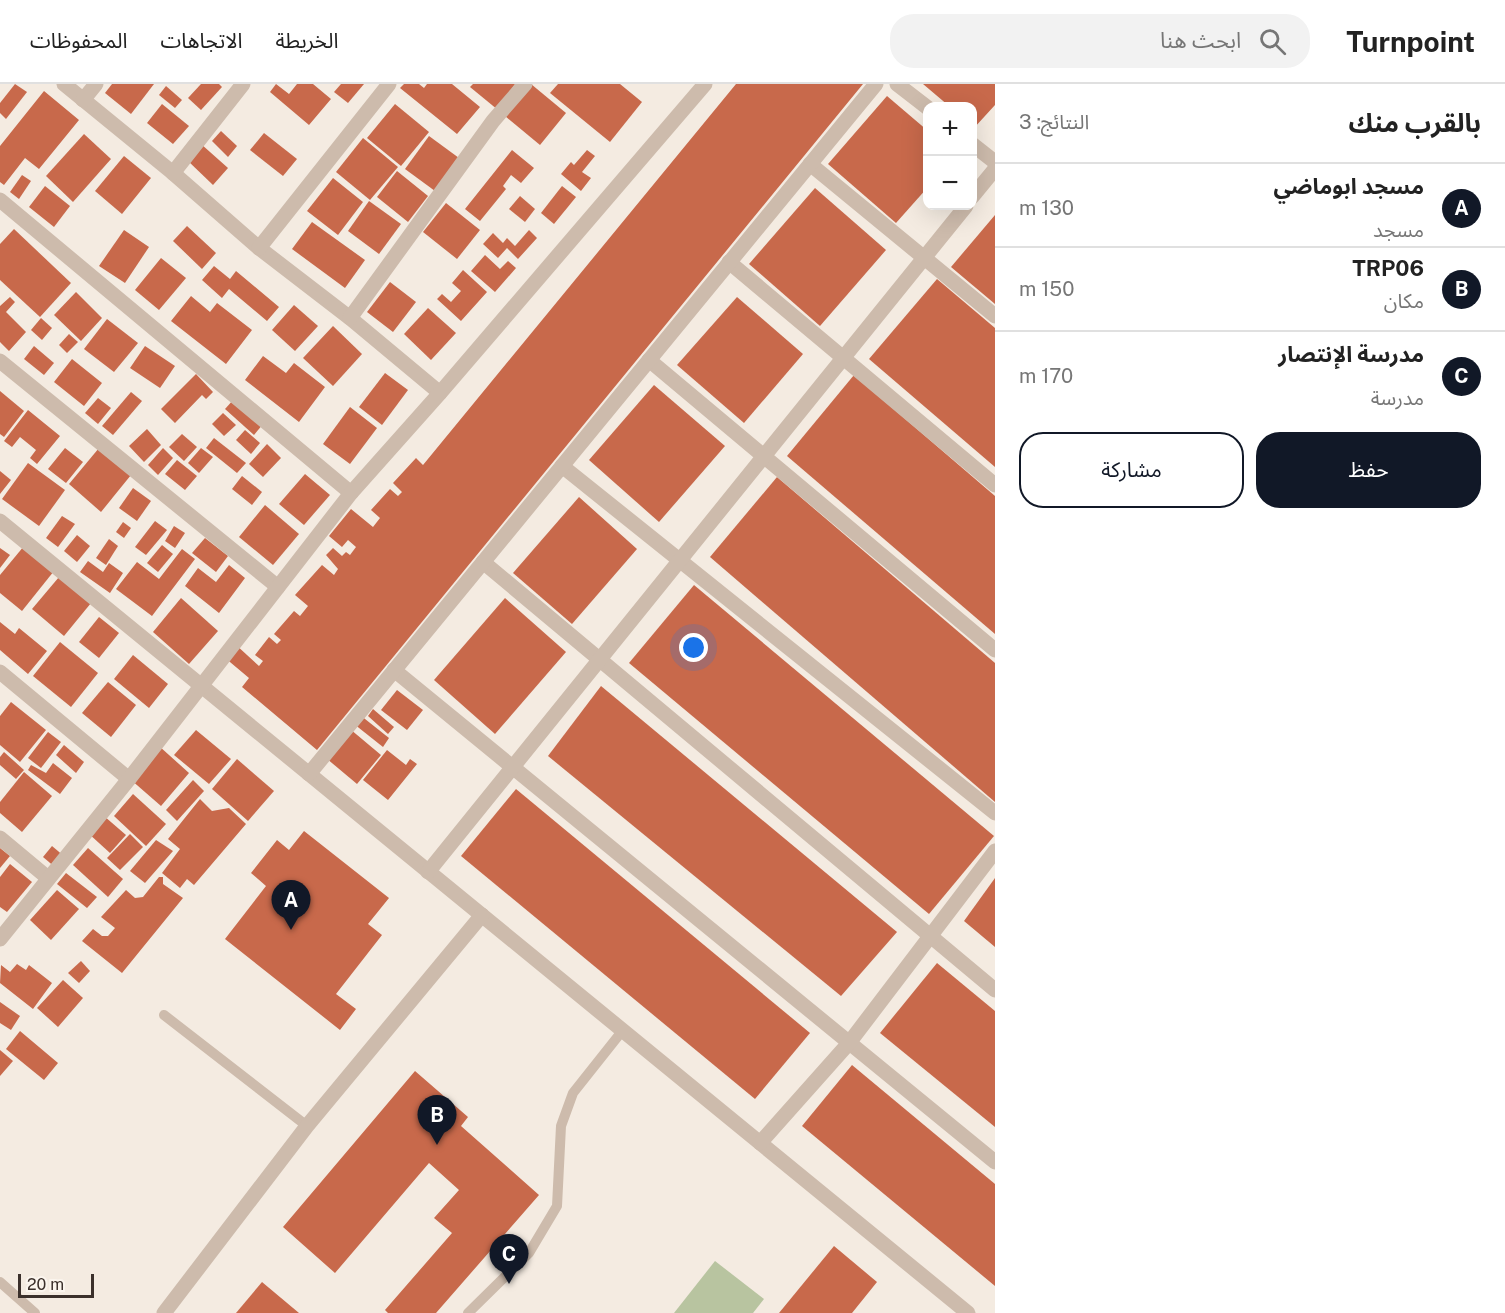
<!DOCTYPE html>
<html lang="ar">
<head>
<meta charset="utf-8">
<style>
  :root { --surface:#fff; --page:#f2f2f2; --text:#222; --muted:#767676; --line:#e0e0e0; --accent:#111827 }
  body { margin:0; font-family:"Public Sans","Noto Sans Arabic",sans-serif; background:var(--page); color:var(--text); direction:rtl }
  .controls { position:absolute; right:18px; top:18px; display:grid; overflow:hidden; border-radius:12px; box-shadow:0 6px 24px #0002 }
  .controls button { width:54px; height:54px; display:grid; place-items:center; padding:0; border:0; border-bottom:2px solid var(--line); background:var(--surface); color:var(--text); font:30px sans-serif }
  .scale { position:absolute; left:18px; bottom:15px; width:76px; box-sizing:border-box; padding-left:6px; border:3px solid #3b302b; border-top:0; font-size:16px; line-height:21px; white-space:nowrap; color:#3b302b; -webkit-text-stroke:4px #fbf5ee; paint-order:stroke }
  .you { position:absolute; left:694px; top:564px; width:21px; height:21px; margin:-15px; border:4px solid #fff; border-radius:50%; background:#1a73e8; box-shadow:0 0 0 9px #1a73e833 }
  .badge { display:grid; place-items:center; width:39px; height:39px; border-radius:50%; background:var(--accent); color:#fff; font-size:20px; font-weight:700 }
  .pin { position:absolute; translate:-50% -50px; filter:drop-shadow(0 2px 3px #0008) }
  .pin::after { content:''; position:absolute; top:32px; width:21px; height:18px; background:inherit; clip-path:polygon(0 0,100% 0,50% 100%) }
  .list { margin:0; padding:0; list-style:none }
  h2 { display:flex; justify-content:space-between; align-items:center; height:78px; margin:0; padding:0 24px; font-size:26px }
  h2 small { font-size:20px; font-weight:400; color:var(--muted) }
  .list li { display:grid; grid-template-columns:39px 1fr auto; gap:18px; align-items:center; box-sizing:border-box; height:84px; padding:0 24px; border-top:2px solid var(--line) }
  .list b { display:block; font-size:22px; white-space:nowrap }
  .list p { margin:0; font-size:20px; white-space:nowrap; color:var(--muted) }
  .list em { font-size:20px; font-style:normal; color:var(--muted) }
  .actions { display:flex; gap:12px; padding:18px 24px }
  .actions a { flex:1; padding:14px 0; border:2px solid var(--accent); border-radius:24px; text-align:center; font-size:21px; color:var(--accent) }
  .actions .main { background:var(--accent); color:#fff }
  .icon { flex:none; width:33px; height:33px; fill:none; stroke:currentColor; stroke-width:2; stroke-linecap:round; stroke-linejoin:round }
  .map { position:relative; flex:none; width:995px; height:1229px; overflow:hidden; direction:ltr }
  header { display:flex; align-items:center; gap:36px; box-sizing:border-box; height:84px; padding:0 30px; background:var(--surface); border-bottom:2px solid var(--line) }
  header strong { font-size:28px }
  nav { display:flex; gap:33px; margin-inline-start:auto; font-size:21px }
  .search { width:420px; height:54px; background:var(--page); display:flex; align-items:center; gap:15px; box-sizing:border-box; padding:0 21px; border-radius:24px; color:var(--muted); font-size:22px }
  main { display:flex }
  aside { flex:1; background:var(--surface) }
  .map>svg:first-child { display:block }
  .green { fill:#b8c4a0 }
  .building { fill:#c8694b }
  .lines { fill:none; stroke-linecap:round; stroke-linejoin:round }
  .service { stroke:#cdbbac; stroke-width:10 }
  .minor { stroke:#cdbbac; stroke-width:15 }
</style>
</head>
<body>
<header>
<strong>Turnpoint</strong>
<div class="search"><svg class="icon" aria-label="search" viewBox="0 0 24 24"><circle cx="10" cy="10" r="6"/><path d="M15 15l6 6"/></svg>ابحث هنا</div>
<nav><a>الخريطة</a><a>الاتجاهات</a><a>المحفوظات</a></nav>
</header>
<main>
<aside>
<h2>بالقرب منك<small>النتائج: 3</small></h2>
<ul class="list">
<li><span class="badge">A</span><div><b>مسجد ابوماضي</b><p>مسجد</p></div><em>130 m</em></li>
<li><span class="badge">B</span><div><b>TRP06</b><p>مكان</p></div><em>150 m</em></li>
<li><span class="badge">C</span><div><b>مدرسة الإنتصار</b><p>مدرسة</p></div><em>170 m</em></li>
</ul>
<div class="actions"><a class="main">حفظ</a><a>مشاركة</a></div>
</aside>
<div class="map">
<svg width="995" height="1229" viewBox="0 0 995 1229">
  <rect width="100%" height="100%" fill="#f4ebe1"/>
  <path class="green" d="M715,1177L764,1215L753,1229H674Z"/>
  <g class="building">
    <path d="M15,0L27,8L6,35L0,29V19Z"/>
    <path d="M112,0H154L131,30L105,9Z"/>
    <path d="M201,0H219L222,3L201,26L188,14Z"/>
    <path d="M276,0L289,10L297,0H313L331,15L309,41L270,8Z"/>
    <path d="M341,0H364L348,19L334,8Z"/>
    <path d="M404,0H419L424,4L427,0H452L480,23L457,50L400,4Z"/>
    <path d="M473,0H515L498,26L470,3Z"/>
    <path d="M531,0L566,29L540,61L505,32Z"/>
    <path d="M558,0H620L642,18L610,58L550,9Z"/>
    <path d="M736,0H863L317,666L242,603L249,594L224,573L235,560L259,582L263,577L255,571L269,553L277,560L281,556L274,550L294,527L300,532L308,522L295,511L322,481L334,491L338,485L326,471L333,464L342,472L346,468L350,471L356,463L348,456L342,463L329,452L351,425L373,443L380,434L371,426L390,405L398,412L402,408L393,399L416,374L423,381Z"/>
    <path d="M923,0H995V21L974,44L972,43V22H949Z"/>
    <path d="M166,2L182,16L175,24L159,11Z"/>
    <path d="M44,7L79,36L39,85L25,74L4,101L0,98V62Z"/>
    <path d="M887,12L928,47V103L896,139L828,80Z"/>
    <path d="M162,20L189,42L173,60L147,39Z"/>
    <path d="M395,20L429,48L401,82L367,54Z"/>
    <path d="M221,47L237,62L228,73L212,57Z"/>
    <path d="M264,49L297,75L283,92L250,66Z"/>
    <path d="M84,50L111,75L73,118L46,92Z"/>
    <path d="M429,52L459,74L435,107L405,85Z"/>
    <path d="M363,54L398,83L370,116L336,88Z"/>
    <path d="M201,60L228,84L213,101L187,76Z"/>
    <path d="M512,66L534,84L521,99L511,91L503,102L506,105L480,137L465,125Z"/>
    <path d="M587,66L595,72L582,88L591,94L581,107L561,90L571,78L574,81Z"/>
    <path d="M124,72L151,94L122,130L95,107Z"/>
    <path d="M397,87L428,112L408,138L377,113Z"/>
    <path d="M22,91L31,97L19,115L10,108Z"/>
    <path d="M333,94L363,118L338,151L307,127Z"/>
    <path d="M45,102L70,122L54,143L29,123Z"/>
    <path d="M562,102L576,113L554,140L541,129Z"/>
    <path d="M815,104L886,166L820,242L749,180Z"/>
    <path d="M520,112L535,125L525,138L509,125Z"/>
    <path d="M369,117L401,140L379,170L348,147Z"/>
    <path d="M446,119L480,146L457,175L423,148Z"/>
    <path d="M995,131V220L951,183Z"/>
    <path d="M312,138L365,176L345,204L292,165Z"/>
    <path d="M187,142L216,169L202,185L173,157Z"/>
    <path d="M14,145L71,199L40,233L0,196V160Z"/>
    <path d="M124,146L149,163L125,199L99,182Z"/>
    <path d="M529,146L537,154L518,175L507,164L498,174L483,160L493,149L503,159L507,154L515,162Z"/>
    <path d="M485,171L500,185L508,177L516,184L495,208L471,187Z"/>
    <path d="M161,174L186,194L159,226L135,206Z"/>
    <path d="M214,182L230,195L236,187L279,223L267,237L229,205L222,214L202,196Z"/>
    <path d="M463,186L487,208L461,237L437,215L442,210L451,218L461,207L452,199Z"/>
    <path d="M937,195L995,244V383L869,275Z"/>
    <path d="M390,198L416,218L393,248L367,228Z"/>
    <path d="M76,208L102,234L81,257L54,231Z"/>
    <path d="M191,212L210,228L217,219L252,246L226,280L171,237Z"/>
    <path d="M10,213L15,218L6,228L26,248L9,267L0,258V222Z"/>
    <path d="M737,213L803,270L744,339L677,281Z"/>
    <path d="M294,221L318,242L295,267L272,246Z"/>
    <path d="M428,224L456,249L431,276L404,250Z"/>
    <path d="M41,234L52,244L42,256L31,246Z"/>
    <path d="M107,235L138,259L114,288L84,265Z"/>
    <path d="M333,242L362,270L333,302L303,274Z"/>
    <path d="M69,250L78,258L67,269L59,261Z"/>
    <path d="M34,262L54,279L44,291L24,275Z"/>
    <path d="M145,262L175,282L160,304L130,284Z"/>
    <path d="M263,272L286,289L294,279L325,303L299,338L245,296Z"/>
    <path d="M72,275L102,299L84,322L54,298Z"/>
    <path d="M385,289L408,306L382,341L359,323Z"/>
    <path d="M196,290L213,308L206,315L202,311L175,339L161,325Z"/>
    <path d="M854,291L995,412V550L787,372Z"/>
    <path d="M654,301L725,362L659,438L589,376Z"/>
    <path d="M0,307L24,327L4,353L0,350Z"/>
    <path d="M131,308L142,317L113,351L102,342Z"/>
    <path d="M98,314L111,324L98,340L85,329Z"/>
    <path d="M234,315L263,340L254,351L225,325Z"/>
    <path d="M350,323L377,344L350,380L323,360Z"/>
    <path d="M28,326L60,352L37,380L30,374L36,366L20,353L12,363L4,357Z"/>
    <path d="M223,329L236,341L224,352L212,340Z"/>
    <path d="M147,345L161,361L144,378L129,362Z"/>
    <path d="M245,346L260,359L251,370L236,356Z"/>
    <path d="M182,350L197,363L184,377L169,363Z"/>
    <path d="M214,354L246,379L237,389L206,364Z"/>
    <path d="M267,360L281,374L263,393L249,380Z"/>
    <path d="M65,364L83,378L66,399L48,385Z"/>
    <path d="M99,364L131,391L101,428L69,400Z"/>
    <path d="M163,364L173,374L158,391L148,381Z"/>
    <path d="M201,364L213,373L199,389L188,379Z"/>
    <path d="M177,376L197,392L185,406L165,390Z"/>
    <path d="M28,379L65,406L39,442L2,415Z"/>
    <path d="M0,387L11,396L0,410Z"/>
    <path d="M305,390L330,411L304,441L279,420Z"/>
    <path d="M242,392L262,408L252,421L232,405Z"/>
    <path d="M777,393L995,579V718L710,473Z"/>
    <path d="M133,404L151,417L137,437L119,424Z"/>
    <path d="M579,413L637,465L572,540L513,489Z"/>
    <path d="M265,421L299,450L273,481L239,453Z"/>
    <path d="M62,432L75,440L58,463L46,454Z"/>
    <path d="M155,437L167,446L146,471L135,463Z"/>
    <path d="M123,438L131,444L124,454L116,448Z"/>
    <path d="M174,442L185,449L175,464L165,457Z"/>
    <path d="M77,451L90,462L77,478L64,467Z"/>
    <path d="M205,454L228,472L216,488L192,469Z"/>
    <path d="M109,455L118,462L106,481L96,474Z"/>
    <path d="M162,461L173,470L158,488L147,479Z"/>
    <path d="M24,462L54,487L22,527L0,509V491Z"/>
    <path d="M0,464L10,471L0,484Z"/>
    <path d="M182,465L195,475L152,532L116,505L137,478L159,495Z"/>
    <path d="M88,477L103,488L109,479L123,489L110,509L80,488Z"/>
    <path d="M229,481L245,494L219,529L185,502L198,484L216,498Z"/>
    <path d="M59,493L91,519L64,552L32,525Z"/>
    <path d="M694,501L994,752L929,830L629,579Z"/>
    <path d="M181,514L218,547L189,580L153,548Z"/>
    <path d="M505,514L566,568L495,650L434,596Z"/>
    <path d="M99,533L119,549L99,574L79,558Z"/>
    <path d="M0,538L15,550L19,544L47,567L28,590L0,566Z"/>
    <path d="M60,558L98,589L71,623L33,592Z"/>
    <path d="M133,571L168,600L149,624L114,595Z"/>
    <path d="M108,598L136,621L111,653L82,629Z"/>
    <path d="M601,602L897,848L841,912L548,672Z"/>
    <path d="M397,606L423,626L407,646L381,626Z"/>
    <path d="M11,618L46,646L20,678L0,661V632Z"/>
    <path d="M373,625L394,643L388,650L368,632Z"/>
    <path d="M360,631L389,654L383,663L354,640Z"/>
    <path d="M350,645L381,671L357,700L326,674Z"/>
    <path d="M196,646L231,675L209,700L174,671Z"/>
    <path d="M48,648L61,658L41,684L28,674Z"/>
    <path d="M64,661L84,678L76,689L56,671Z"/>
    <path d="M159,662L189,689L161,722L130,695Z"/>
    <path d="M387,666L406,681L410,675L417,680L388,716L363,696Z"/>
    <path d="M4,668L24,686L16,695L0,681V673Z"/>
    <path d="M237,675L274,707L248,737L212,705Z"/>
    <path d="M53,679L72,694L60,710L28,686L31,681L46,689Z"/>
    <path d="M24,688L52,712L22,748L0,729V718Z"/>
    <path d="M193,696L204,707L177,737L166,726Z"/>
    <path d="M516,705L810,949L755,1015L461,772Z"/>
    <path d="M133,710L166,740L146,762L114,732Z"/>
    <path d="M200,715L212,727L229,724L246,740L194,801L187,795L180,804L162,789L180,765L168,755Z"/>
    <path d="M104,732L126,751L110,769L88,749Z"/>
    <path d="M304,747L389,814L368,840L382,851L336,910L356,925L340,946L225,855L266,802L251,789L277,756L289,766Z"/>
    <path d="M130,750L143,763L120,786L107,774Z"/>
    <path d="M156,756L173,767L145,799L130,787Z"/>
    <path d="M52,762L65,773L56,784L43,773Z"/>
    <path d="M0,764L10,772L0,784Z"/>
    <path d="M88,764L123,795L108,813L73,781Z"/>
    <path d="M10,780L32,798L7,828L0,823V793Z"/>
    <path d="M66,789L97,813L87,824L57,800Z"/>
    <path d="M159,793H163V800L183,814L122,889L82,857L93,845L102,852H108L115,844L101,833L126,806L135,814L143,813Z"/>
    <path d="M995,794V863L964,837Z"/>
    <path d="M57,806L79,825L51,856L30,836Z"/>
    <path d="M81,877L90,887L79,899L68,889Z"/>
    <path d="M937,879L995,927V1043L880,949Z"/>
    <path d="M17,880L26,886L29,881L52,899L33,925L0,899L1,881L10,888Z"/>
    <path d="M63,896L83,914L58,943L37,924Z"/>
    <path d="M0,918L20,932L11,946L0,939Z"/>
    <path d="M20,947L58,979L44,996L6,965Z"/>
    <path d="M0,966L13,977L0,992Z"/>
    <path d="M852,981L995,1100V1202L802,1042Z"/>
    <path d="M415,987L468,1033L461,1042L539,1111L436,1229H388L385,1226L452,1149L434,1134L459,1106L429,1079L335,1189L283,1143Z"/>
    <path d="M834,1162L877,1198L852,1229H779Z"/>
    <path d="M262,1198L299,1229H236Z"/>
  </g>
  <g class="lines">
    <g class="service">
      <path d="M164,931L307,1042"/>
      <path d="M0,1198L35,1229"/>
      <path d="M468,1229L529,1169L557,1122L561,1042L573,1009L623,946"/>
    </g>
    <g class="minor">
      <path d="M64,0L173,89L259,164L350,234L440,309"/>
      <path d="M897,0L928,24"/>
      <path d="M83,16L96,0"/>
      <path d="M972,60L995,78"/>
      <path d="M810,80L995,232"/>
      <path d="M173,89L243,0"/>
      <path d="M972,113L995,85"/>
      <path d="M0,116L351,409"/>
      <path d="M259,164L389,0"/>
      <path d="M729,178L995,401"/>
      <path d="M350,234L493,37L525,0"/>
      <path d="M649,276L995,566"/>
      <path d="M0,277L278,503"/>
      <path d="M562,382L995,729"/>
      <path d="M0,437L968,1229"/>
      <path d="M483,478L995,906"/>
      <path d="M394,586L995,1078"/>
      <path d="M0,588L129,695"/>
      <path d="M309,690L876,0"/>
      <path d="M0,754L48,794"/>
      <path d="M428,788L966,122"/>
      <path d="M0,855L129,695L351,409L440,309L705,0"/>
      <path d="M760,1059L849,959L995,767"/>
      <path d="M164,1229L307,1042L482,831"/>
    </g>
  </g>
</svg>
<div class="controls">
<button>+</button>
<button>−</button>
</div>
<div class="scale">20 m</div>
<div class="you"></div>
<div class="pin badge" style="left:291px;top:846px">A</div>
<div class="pin badge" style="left:437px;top:1061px">B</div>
<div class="pin badge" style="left:509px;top:1200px">C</div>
</div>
</main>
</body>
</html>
